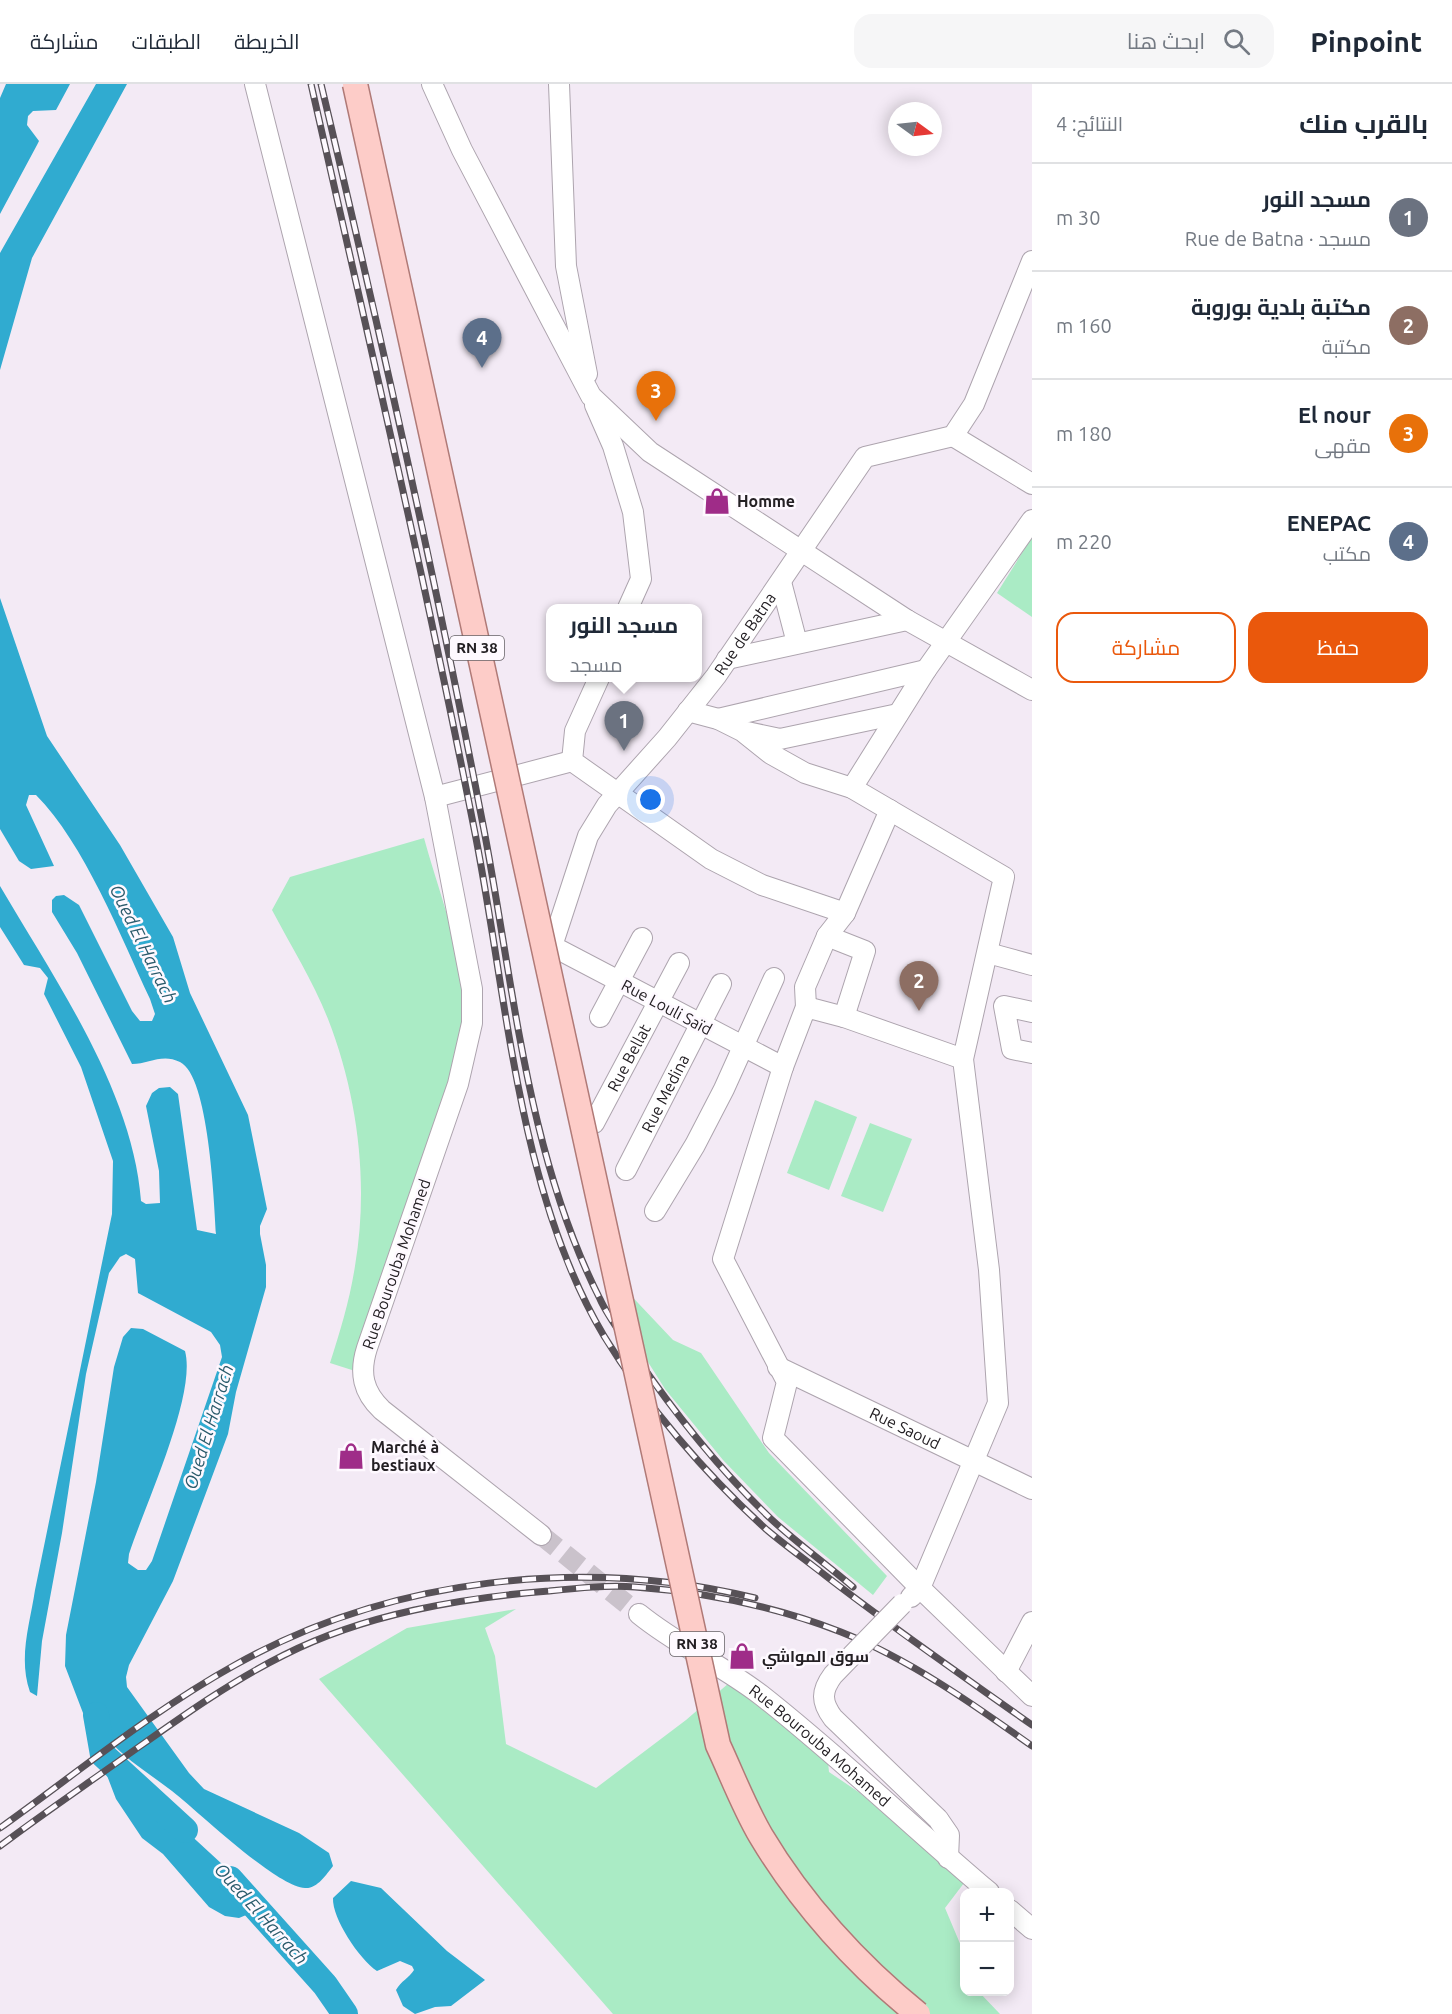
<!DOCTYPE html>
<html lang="ar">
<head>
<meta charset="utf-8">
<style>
  :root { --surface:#fff; --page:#f6f6f7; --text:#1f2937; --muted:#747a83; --line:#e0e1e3; --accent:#ea580c }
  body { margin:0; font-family:Ubuntu,Cairo,sans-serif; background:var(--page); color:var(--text); direction:rtl }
  .controls { position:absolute; right:18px; bottom:18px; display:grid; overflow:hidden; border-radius:12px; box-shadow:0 3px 15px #0003 }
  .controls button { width:54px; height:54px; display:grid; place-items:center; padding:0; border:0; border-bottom:2px solid var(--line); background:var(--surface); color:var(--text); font:30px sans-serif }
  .compass { position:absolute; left:888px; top:18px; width:54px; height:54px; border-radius:50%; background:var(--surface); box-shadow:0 3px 15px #0003; rotate:105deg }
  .you { position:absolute; left:651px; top:716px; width:21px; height:21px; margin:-15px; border:4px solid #fff; border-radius:50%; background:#1a73e8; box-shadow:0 0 0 9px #1a73e833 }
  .badge { display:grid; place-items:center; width:39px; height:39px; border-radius:50%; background:var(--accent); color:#fff; font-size:20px; font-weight:700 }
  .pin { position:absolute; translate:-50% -50px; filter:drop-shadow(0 2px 3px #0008) }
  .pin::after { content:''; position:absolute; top:32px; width:21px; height:18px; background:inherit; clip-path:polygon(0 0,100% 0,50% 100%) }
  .popup { position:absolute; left:546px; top:520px; width:156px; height:78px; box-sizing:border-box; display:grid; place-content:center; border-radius:12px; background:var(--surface); filter:drop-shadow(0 2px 4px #0005); font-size:20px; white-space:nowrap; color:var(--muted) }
  .popup b { font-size:22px; color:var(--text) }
  .popup::after { content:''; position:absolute; left:50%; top:100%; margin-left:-12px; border:12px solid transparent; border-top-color:var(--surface) }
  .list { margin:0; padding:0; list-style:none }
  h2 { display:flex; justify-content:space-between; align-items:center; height:78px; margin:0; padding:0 24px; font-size:26px }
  h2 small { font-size:20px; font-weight:400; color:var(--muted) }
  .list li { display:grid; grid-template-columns:39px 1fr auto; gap:18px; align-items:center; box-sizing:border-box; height:108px; padding:0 24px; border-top:2px solid var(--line) }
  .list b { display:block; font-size:22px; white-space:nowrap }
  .list p { margin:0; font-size:20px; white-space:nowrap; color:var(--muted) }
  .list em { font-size:20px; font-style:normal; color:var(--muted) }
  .actions { display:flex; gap:12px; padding:18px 24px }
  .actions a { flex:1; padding:14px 0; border:2px solid var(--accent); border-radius:18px; text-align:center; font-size:21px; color:var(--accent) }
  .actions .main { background:var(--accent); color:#fff }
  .icon { flex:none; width:33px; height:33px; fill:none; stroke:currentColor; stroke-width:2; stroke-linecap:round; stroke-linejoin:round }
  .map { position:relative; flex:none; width:1032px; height:1930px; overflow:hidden; direction:ltr }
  header { display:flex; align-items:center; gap:36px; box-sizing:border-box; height:84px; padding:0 30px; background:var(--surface); border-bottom:2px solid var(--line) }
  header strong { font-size:28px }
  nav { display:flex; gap:33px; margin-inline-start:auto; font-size:21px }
  .search { width:420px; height:54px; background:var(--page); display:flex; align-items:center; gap:15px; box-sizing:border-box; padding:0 21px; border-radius:18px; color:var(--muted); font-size:22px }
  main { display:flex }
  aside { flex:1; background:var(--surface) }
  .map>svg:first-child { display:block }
  .green { fill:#aaebc5 }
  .water { fill:#30abd0 }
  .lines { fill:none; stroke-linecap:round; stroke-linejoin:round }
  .river { stroke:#30abd0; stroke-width:26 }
  .minor-tunnel { stroke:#cac2cb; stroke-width:20; stroke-dasharray:20 10; stroke-linecap:butt }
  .minor-casing { stroke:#ada4ae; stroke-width:22 }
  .minor { stroke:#fff; stroke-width:20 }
  .rail-casing { stroke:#575157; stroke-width:7 }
  .rail { stroke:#fef9ff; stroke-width:4.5; stroke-dasharray:14; stroke-linecap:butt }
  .minor-bridge-casing { stroke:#ada4ae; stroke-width:22; stroke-linecap:butt }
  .major-bridge-casing { stroke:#b07a77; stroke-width:27; stroke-linecap:butt }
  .minor-bridge { stroke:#fff; stroke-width:20 }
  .major-bridge { stroke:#fdccc8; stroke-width:24 }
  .labels { text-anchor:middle; stroke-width:5; stroke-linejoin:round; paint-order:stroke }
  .shield { fill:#fef9ff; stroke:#656166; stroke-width:1.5 }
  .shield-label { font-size:15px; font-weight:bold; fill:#242024 }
  .poi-label { font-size:16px; font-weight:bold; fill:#242024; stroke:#fef9ff; text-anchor:start }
  .street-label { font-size:16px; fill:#242024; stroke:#fef9ff }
  .water-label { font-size:18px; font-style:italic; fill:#2b5b6c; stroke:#fef9ff }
</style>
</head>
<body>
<header>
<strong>Pinpoint</strong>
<div class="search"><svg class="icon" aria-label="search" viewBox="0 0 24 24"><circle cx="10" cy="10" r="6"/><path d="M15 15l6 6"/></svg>ابحث هنا</div>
<nav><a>الخريطة</a><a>الطبقات</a><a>مشاركة</a></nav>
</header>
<main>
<aside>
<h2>بالقرب منك<small>النتائج: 4</small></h2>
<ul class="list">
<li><span class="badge" style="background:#6b7280">1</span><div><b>مسجد النور</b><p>مسجد · Rue de Batna</p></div><em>30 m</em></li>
<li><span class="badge" style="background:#8d6e63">2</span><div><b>مكتبة بلدية بوروبة</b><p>مكتبة</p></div><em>160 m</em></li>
<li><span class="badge" style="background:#e8710a">3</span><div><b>El nour</b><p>مقهى</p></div><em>180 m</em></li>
<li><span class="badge" style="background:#5c6f8a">4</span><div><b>ENEPAC</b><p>مكتب</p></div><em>220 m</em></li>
</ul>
<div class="actions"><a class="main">حفظ</a><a>مشاركة</a></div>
</aside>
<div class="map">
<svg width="1032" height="1930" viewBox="0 0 1032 1930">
  <rect width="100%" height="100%" fill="#f3eaf5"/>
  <g class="green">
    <path d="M1032,453V533L997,509Z"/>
    <path d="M424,754C437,802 460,861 463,909C467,963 442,1019 426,1069C402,1142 379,1214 355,1287L330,1279C340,1248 350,1215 355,1182C369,1100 358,1012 328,935C313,897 291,862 272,826L290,793Z"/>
    <path d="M815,1016L857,1033L829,1106L787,1089Z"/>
    <path d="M870,1039L912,1055L883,1128L841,1112Z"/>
    <path d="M622,1202L673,1256L701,1269L769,1369L887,1492L873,1511L778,1433L723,1376L665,1305L631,1251Z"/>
    <path d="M516,1525L485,1544L495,1572L506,1660L596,1704L686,1636L729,1599L828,1678L829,1688L860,1709L964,1799L945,1824L964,1869V1908H979L1000,1930H613L319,1595L407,1544Z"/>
  </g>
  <g class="water">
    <path d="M6,0H70L56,26L33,27L28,32L27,41L39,57L37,61L0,130V14Z"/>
    <path d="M96,0H127L32,174L0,286V169Z"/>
    <path d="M0,514L47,652L120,761L173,853L190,909L248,1031L267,1125L260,1142V1150L266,1181V1203L236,1308L228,1350L173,1497L129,1581L126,1593L127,1603L189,1689L204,1705L299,1749L329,1769L333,1782C326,1791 317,1805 305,1804C275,1802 199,1728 172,1707C150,1690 126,1676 108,1655L103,1659L101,1667L114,1693L159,1722L248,1804L254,1815L251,1829L239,1834L225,1832L209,1823L163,1770L142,1754L116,1715L65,1582L66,1551L96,1398L114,1283L123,1253L131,1244L143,1245L185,1267C197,1311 144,1423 129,1470L128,1479L138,1486H146L152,1477L222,1273L220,1261L211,1248L138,1209L135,1175L126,1170L120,1173L109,1189L86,1290L62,1449L42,1557L37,1612L30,1608C18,1574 30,1540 35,1506L112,1130L113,1077L81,983L44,910L48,894L40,884L24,881L0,843V802C55,896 133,1007 141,1117L146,1120L160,1119L159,1087L146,1022L152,1009L159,1004L170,1003L178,1010L197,1146L216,1150C214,1118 209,992 180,978C162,969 149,980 132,980L77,869L52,828V816L56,812L64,811L79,821L132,927L140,937H152L155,930L150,915C121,853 84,759 36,711H29L26,721L54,782L31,785L19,777L0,745Z"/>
    <path d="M351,1797L381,1804L447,1867L485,1896L451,1922L435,1923L415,1930L403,1922L396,1906C401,1897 409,1894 414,1886L412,1882L400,1877L377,1887C359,1875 332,1834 333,1814Z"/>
  </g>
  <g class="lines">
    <g class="river">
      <path d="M96,1631L103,1671L185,1746"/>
      <path d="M230,1795L325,1901L345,1930"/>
    </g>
    <path class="minor-tunnel" d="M541,1451L639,1530"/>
    <defs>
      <g id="minor">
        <path d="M255,0L435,713L472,905V939L458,1000L367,1264C359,1289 363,1308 382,1326L541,1451"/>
        <path d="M432,0L462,66L591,312L650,368L907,536L1032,606"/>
        <path d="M559,0L566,182L587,290"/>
        <path d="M595,321L613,362L633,428L641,495L628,524"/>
        <path d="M953,352L1032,400"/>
        <path d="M781,498L797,559"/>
        <path d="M727,575L907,536"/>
        <path d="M599,594L575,647L572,677L711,775L762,801L845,829"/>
        <path d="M688,627L718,635L742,647L771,670L805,689L852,704L1004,793L963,975L989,1186L998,1319L920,1504L773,1354L787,1298L723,1175L783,983L806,923L844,933L963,975"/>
        <path d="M718,635L926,586"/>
        <path d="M747,648L780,655L898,630"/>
        <path d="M852,704L926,586L1032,436"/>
        <path d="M435,713L572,677"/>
        <path d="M827,852L865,867L844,933"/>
        <path d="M988,869L1032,881"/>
        <path d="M806,923L805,903L827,852L845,829L890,726"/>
        <path d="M1032,928L1004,922L1012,965L1032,969"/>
        <path d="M600,933L642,854"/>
        <path id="s1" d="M783,983L552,862L588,752L607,721L667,654L716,592L865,373L953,352L974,320L1032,177"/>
        <path id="s2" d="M594,1039L679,879"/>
        <path id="s3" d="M626,1086L721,900"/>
        <path d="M655,1127L695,1061L724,1005L774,894"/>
        <path id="s4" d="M778,1283L1032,1405"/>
        <path d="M911,1513L920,1504L1032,1612"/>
        <path id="s5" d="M639,1530C677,1561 722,1581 761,1611C840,1673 912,1743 989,1808"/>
        <path d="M1006,1588L1032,1538"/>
        <path d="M938,1735L949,1751L948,1774"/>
        <path d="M1010,1826L1032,1845"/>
      </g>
    </defs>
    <use href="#minor" class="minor-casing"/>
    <use href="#minor" class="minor"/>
    <defs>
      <g id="rail">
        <path d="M311,0C367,248 425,495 474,744C507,909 517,1106 604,1252C646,1321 707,1392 767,1446C786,1462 807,1477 826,1492C893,1544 963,1592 1032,1641"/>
        <path d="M321,0C380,248 436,496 484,746C514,903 527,1071 600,1215C609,1235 624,1253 635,1271C675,1330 719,1385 771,1435C797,1459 826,1480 853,1503"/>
        <path d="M0,1744C77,1689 152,1627 235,1581C390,1494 583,1472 755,1514"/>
        <path d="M0,1762C41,1731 84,1702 126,1672C177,1636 228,1599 284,1571C365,1530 460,1514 549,1507C578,1504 607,1501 635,1503C704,1508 777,1523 841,1548C909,1575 973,1620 1032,1662"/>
      </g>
    </defs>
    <use href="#rail" class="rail-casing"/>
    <use href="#rail" class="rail"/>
    <defs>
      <path id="minor-bridge" d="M902,1520L833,1591C821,1607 821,1618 833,1634L938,1735"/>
      <path id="major-bridge" d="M355,0L718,1661C732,1691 744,1723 761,1752C801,1819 857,1881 918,1930"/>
    </defs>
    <use href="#minor-bridge" class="minor-bridge-casing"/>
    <use href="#major-bridge" class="major-bridge-casing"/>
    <use href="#minor-bridge" class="minor-bridge"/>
    <use href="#major-bridge" class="major-bridge"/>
  </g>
  <defs>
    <symbol id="shop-bare" viewBox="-9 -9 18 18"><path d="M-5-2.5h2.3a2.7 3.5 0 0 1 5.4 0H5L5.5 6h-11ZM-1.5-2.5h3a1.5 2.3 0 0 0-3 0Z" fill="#9f2c88" stroke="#fef9ff" stroke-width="2.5" paint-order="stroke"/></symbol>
  </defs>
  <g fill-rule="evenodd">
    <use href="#shop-bare" x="698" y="398" width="38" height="38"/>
    <use href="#shop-bare" x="332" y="1353" width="38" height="38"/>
    <use href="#shop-bare" x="723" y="1553" width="38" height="38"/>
  </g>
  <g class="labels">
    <g class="shield">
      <rect x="450" y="552" width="54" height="24" rx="4.5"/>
      <rect x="670" y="1548" width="54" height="24" rx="4.5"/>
    </g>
    <g class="shield-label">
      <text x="477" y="569">RN 38</text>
      <text x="697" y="1565">RN 38</text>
    </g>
    <g class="poi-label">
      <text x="737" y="423">Homme</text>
      <text x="371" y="1369">Marché à<tspan x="371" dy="18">bestiaux</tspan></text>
      <text x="762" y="1578">سوق المواشي</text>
    </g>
    <g class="street-label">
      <text dy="6" stroke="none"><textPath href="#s1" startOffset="633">Rue de Batna</textPath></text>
      <text transform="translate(667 923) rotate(28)" y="6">Rue Louli Saïd</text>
      <text dy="6" stroke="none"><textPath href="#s2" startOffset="74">Rue Bellat</textPath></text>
      <text dy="6" stroke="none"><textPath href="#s3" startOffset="86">Rue Medina</textPath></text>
      <text transform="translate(396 1180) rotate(-71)" y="6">Rue Bourouba Mohamed</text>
      <text dy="6" stroke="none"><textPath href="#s4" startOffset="141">Rue Saoud</textPath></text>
      <text dy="6" stroke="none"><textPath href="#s5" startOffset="224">Rue Bourouba Mohamed</textPath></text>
    </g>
    <g class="water-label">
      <text transform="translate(143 860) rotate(64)" y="6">Oued El Harrach</text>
      <text transform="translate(209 1343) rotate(-73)" y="6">Oued El Harrach</text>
      <text transform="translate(261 1830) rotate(48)" y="6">Oued El Harrach</text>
    </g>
  </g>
</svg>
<div class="controls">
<button>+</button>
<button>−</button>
</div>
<svg class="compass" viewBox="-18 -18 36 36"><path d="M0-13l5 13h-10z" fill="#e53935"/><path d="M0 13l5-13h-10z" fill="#747a83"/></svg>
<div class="you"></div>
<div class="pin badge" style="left:624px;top:667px;background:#6b7280">1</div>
<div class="popup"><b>مسجد النور</b>مسجد</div>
<div class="pin badge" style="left:919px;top:927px;background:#8d6e63">2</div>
<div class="pin badge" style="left:656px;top:337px;background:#e8710a">3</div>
<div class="pin badge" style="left:482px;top:284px;background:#5c6f8a">4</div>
</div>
</main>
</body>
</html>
